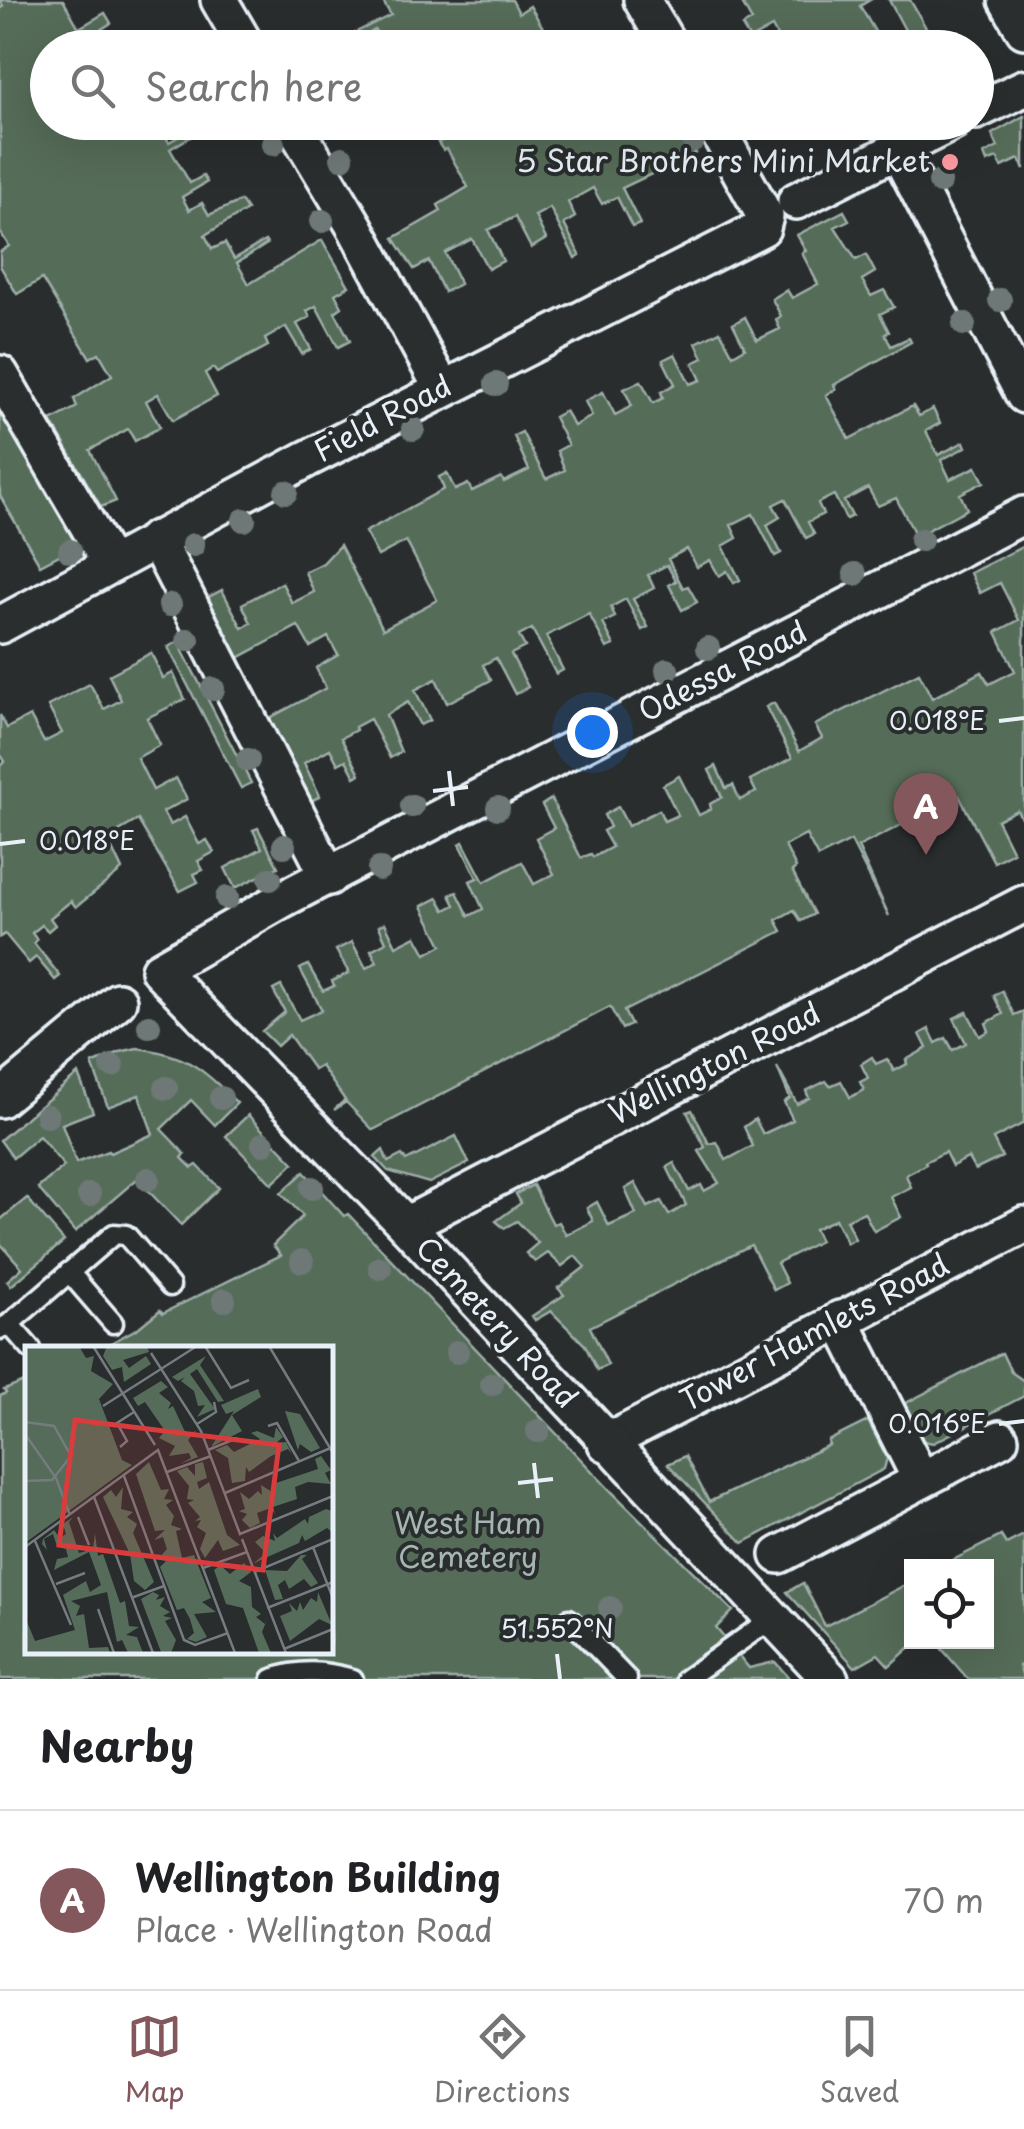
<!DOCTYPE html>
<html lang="en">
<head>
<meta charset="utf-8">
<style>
  :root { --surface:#fff; --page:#f2f2f2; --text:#202124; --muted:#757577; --line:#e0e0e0; --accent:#84575d }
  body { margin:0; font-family:"Playpen Sans",sans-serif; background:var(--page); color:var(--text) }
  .controls { position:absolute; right:30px; bottom:30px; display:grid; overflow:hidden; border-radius:0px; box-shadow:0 10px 40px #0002 }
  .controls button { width:90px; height:90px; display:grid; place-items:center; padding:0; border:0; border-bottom:2px solid var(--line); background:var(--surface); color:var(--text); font:50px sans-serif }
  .you { position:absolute; left:592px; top:732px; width:35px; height:35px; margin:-25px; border:8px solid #fff; border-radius:50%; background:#1a73e8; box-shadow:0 0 0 15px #1a73e833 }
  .badge { display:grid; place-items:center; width:65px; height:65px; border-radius:50%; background:var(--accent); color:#fff; font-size:32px; font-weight:700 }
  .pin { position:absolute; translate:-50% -82px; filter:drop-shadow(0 2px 5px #0008) }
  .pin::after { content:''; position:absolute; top:52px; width:35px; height:30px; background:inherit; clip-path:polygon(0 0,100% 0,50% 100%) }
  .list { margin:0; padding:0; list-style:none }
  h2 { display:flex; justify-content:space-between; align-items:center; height:130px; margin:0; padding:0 40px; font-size:42px }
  h2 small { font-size:32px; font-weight:400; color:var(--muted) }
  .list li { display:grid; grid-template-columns:65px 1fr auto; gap:30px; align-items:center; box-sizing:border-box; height:180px; padding:0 40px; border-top:2px solid var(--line) }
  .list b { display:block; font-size:38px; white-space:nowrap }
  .list p { margin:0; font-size:32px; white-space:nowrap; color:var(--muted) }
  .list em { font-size:32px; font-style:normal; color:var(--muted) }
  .icon { flex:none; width:55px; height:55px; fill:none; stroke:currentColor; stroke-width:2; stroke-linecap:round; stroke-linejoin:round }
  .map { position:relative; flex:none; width:1024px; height:1679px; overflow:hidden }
  .search { position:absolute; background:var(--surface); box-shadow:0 10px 40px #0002; left:30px; right:30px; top:30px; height:110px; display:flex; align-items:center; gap:25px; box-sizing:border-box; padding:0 35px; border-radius:55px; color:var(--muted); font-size:38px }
  .sheet { height:310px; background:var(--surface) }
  nav { display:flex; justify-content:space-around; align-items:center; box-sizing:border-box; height:140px; border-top:2px solid var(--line); background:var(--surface); font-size:28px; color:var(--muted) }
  nav a { display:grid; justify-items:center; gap:5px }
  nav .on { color:var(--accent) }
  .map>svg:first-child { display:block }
  .green { fill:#546c59; stroke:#9eaea8; stroke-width:2.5 }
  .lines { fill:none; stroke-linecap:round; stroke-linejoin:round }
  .lane-casing { stroke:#e8f1f8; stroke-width:25 }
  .street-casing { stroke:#e8f1f8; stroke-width:42 }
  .lane { stroke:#2a2d2e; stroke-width:18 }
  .street { stroke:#2a2d2e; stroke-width:35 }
  .tree { fill:#6e7876 }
  .ticks { fill:none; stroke:#e8f1f8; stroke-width:4 }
  .poi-dot { fill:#ff9aa2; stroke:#2a2d2e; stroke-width:4 }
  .labels { text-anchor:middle; stroke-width:8; stroke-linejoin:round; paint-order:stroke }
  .poi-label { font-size:30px; fill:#e8f1f8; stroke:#2a2d2e; text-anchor:end }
  .street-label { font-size:30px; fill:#e8f1f8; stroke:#2a2d2e }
  .park-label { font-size:30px; fill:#a5b5b0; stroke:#2a2d2e }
  .inset-road { fill:none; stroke:#767b7f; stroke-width:2.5 }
  .view { fill:#d83c3d; fill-opacity:0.15; stroke:#d83c3d; stroke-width:5 }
  .inset-edge { fill:none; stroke:#e8f1f8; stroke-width:5 }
  .ticks-label { font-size:25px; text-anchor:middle; fill:#e8f1f8; stroke:#2a2d2e; stroke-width:8; stroke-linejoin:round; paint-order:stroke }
</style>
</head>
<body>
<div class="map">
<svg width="1024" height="1679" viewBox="0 0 1024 1679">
  <rect width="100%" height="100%" fill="#2a2d2e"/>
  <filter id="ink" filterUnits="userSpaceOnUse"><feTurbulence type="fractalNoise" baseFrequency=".01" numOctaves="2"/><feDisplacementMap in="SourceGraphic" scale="20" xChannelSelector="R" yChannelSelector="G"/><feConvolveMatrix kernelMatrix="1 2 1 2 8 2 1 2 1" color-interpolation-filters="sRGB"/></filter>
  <g filter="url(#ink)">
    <g class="green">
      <path d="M0,0H63L79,28L105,13L111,23L86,39L90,47L48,48V122L137,123L143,131L157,123L169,142L197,126L200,131L170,149L190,183L203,176L207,182L182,197L189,210L202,203L209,215L241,201L247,210L205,235L212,249L225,243L234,259L265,241L267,244L237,263L249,284L322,240L349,286L335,294L342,307L335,312L350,341L338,347L316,306L307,311L310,317L297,324L311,349L302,354L286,327L265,339L268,346L217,373L213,368L205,373L217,396L173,420L158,394L146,401L160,427L135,441L128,429L90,450L116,501L101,507L51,421L77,407L74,399L112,375L99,353L90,358L42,279L17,294L0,266V252L9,246L0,232V9L3,6Z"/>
      <path d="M382,0H512L519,13L530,6L548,36L537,43L539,47L386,48L375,30L345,47L340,40L391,15Z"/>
      <path d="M744,0H870L860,6L884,47H783L772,27L750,39L742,26L752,21L742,3Z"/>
      <path d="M889,0H910L933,40L928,43L930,47H914Z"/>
      <path d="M1024,116V169L1019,159L1002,167L997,158L987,162L984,154L998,147L992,134Z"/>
      <path d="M449,123H678L696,153L622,188L640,224L632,227L617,197L602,204L593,188L568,202L575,217L564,224L580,255L575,258L550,208L535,216L546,239L531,248L515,217L488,230L503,261L488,269L472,239L445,253L460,284L444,292L429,261L414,269L394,238L441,211L438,205L468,187L447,149L443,150L438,143L455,133Z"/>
      <path d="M844,211L849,220L835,227L856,260L866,255L875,272L862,280L871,296L884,290L894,307L880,314L889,332L885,334L891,346L909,338L911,342L834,385L836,389L826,395L849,439L913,406L919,416L933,409L940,423L926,431L938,455L964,442L966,447L941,460L950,479L976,467L984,482L960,494L967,509L916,536L896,498L878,506L868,488L844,501L852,516L846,519L834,495L818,503L823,514L808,522L814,534L806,538L785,499L773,505L780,517L767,525L781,553L775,556L753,514L731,525L737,538L723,546L740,580L734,583L727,571L719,576L710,560L697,567L687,549L668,559L683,588L688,586L697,602L682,610L669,585L676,581L667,565L648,575L654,588L633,599L648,627L642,630L626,599L611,607L615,617L603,623L614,645L607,648L589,614L546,636L563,670L556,674L532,629L519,636L525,647L511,654L528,687L515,694L496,658L483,665L491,680L447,703L436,679L415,690L430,720L420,725L408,702L386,715L401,752L390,758L370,719L355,727L356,730L341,738L360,774L355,777L346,760L338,764L330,749L304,763L320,796L311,801L266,720L326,688L316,668L338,655L328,637L310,647L298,626L238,658L207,598L222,590L242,628L251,623L242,604L282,583L292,603L314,592L305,572L323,563L340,545L383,629L437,600L406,541L378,556L365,532L444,489L439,477L447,473L455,490L468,484L472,491L501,477L504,482L529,470L514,436L522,432L546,479L565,470L557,451L568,445L554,417L565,411L574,426L592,416L585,401L603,392L615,415L632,406L624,389L641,381L653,403L663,398L661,392L675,384L663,360L675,354L690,384L701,380L693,363L703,358L696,343L720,331L733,355L745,348L733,324L745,317L757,340L780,329L776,320L781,316L772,299L787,290L792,298L818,284L802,253L806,251L797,235Z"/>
      <path d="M0,413L6,417L80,544L40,565L0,496Z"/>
      <path d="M1024,546V823L1017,810L997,820L1013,852L994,862L959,796L858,847L889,916L851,841L818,857L806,835L785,846L796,868L792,871L814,914L801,921L794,910L776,920L782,931L624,1011L631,1025L622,1029L610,1007L373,1130L346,1102L334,1110L345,1100L321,1066L314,1070L289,1035L277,1046L262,1031L285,1012L273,990L281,986L300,1020L322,1010L300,969L308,965L323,991L334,986L332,981L349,973L336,950L352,942L366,968L377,962L371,950L386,942L379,926L385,923L396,946L416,936L426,954L442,945L422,906L438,898L445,910L455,905L450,895L457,892L469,916L483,909L470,881L477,878L460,844L463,842L484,882L522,862L534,884L554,874L536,838L554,828L542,805L551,799L581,858L591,854L593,857L612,847L603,831L610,827L604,815L618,807L628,826L659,810L664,821L678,815L663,785L679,776L699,815L711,809L710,804L722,797L709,770L716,766L726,788L733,785L740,800L756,792L750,780L792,758L766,707L774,703L799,751L822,738L815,725L919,673L932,698L982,672L989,684L1015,671L996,632L1019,620L1000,583L980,593L970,573Z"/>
      <path d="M178,642L251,783L241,788L168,647Z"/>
      <path d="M151,653L163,678L173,673L185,699L147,718L160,745L137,758L153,790L176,778L187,799L163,812L170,825L185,817L199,844L207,840L214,852L198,861L203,870L194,874L198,882L180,891L138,820L107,838L122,870L76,907L71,901L50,918L55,925L48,931L42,925L32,933L37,940L34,943L60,976L55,980L36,957L29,963L5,934L0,937V766L5,761L0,754V715L7,728L30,716L44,742L62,733L48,706L90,684L104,709L121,700L109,675Z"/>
      <path d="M258,828L278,867L235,888L225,868L262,848L253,830Z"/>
      <path d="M1002,991L1014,1015L1024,1011V1123L993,1139L1002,1157L975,1170L968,1158L952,1166L945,1152L925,1162L926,1164L906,1175L911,1187L891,1197L901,1217L874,1231L864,1212L846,1220L855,1239L847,1243L835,1219L814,1229L820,1241L777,1263L787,1283L774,1290L751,1245L590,1327L608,1365L597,1370L585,1345L551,1311L535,1320L532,1316L564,1295L558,1288L585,1267L575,1256L562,1266L548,1253L535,1262L526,1253L538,1243L517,1221L504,1228L496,1221L521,1203L516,1194L533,1185L553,1224L559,1222L566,1235L593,1221L587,1208L597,1202L609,1226L636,1214L625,1189L635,1183L648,1207L661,1201L669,1215L686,1205L667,1167L674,1163L689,1191L701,1185L704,1191L719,1183L699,1151L705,1147L687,1112L692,1110L709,1144L717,1142L726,1160L753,1146L744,1127L755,1119L763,1134L793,1120L784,1102L790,1098L777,1067L797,1104L809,1098L806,1091L826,1081L830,1086L841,1081L850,1097L864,1090L860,1082L868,1078L861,1064L872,1057L876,1064L887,1059L894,1071L907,1064L906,1060L927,1048L920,1034L929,1029L936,1043L946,1038L953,1050L966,1043L954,1018L967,1012L980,1036L989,1031L986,1023L1003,1014L994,996Z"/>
      <path d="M137,1048C186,1054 204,1069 237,1103L215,1125L191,1100L161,1129L185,1154L182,1158L192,1168L197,1165L219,1188L181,1225L137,1179L75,1232L38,1188L64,1166L39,1136L13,1158L0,1140L78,1074L93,1112L62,1124L76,1163L108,1151L110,1153L153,1134L139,1095L108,1107L92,1064L120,1052Z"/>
      <path d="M248,1115L294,1163L272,1184L226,1136Z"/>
      <path d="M456,1136L469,1163L429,1183L388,1171L375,1157L383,1150L388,1162L402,1155L406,1161Z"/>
      <path d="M304,1172L344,1216L348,1214L610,1490L733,1611L716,1628L749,1668L775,1662L790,1679H0V1396L6,1393L4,1390L27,1381L28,1652H330V1349H100L138,1328L160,1310L163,1313L281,1255L273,1245L303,1216L281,1193Z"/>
      <path d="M27,1198L64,1241L11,1286L7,1281L22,1268L0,1243V1220Z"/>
      <path d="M1002,1353L1011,1372L1024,1381V1396L933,1443L923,1441L904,1404Z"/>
      <path d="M868,1421L887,1458L884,1469L743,1543L668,1464L685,1456L709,1502L829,1445L828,1441Z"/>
      <path d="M1024,1535V1663L1019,1666L1024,1679H968L936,1642H986V1566H941L1001,1536L1006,1544Z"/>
      <path d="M911,1582L912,1642H916L889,1666L878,1654L855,1667L787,1592L803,1583L825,1626Z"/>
    </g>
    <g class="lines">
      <defs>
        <g id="lane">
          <path d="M69,1272L113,1323"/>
          <path d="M9,1324L31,1349"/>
          <path d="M0,1329L9,1324L114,1234L126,1235L170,1286"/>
          <path d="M569,1619L627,1679"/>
          <path d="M272,1679C301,1669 323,1671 353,1679"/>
          <path d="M686,1679L773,1618"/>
        </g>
        <g id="street">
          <path d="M219,0L247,48"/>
          <path d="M642,0L670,48"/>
          <path d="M1007,0L1024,30"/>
          <path d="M976,111L1024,88"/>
          <path d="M292,122L355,227L442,388"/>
          <path d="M897,149L1024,395"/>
          <path d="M796,201L953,122"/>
          <path d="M0,374L111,565"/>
          <path d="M156,539L329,877"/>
          <path d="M0,625L307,459L762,228L765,216L713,122"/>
          <path d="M0,1099L118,1001"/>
          <path d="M406,1225L1024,904"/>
          <path d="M840,1319L921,1480"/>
          <path d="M606,1443L1024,1225"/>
          <path d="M779,1555L1000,1439"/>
          <path d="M830,1679L406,1225L159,970L283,899L1024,515"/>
        </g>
      </defs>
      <use href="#lane" class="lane-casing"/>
      <use href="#street" class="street-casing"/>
      <use href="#lane" class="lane"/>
      <use href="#street" class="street"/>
    </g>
    <g class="tree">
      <circle cx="693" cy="140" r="12"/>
      <circle cx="273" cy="144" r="12"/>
      <circle cx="342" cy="158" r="12"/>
      <circle cx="940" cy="182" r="12"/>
      <circle cx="322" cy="221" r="12"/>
      <circle cx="1000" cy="300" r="12"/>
      <circle cx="964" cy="324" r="12"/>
      <circle cx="496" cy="384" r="12"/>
      <circle cx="413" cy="429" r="12"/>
      <circle cx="286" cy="492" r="12"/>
      <circle cx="244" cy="520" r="12"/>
      <circle cx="921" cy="540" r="12"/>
      <circle cx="193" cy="545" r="12"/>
      <circle cx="70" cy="551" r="12"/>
      <circle cx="855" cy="574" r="12"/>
      <circle cx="170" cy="605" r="12"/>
      <circle cx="188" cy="640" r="12"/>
      <circle cx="708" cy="648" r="12"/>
      <circle cx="667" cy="670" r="12"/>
      <circle cx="213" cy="689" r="12"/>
      <circle cx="248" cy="760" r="12"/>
      <circle cx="412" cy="806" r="12"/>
      <circle cx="498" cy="808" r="12"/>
      <circle cx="284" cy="846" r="12"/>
      <circle cx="379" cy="869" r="12"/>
      <circle cx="270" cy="879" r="12"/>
      <circle cx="227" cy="898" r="12"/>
      <circle cx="149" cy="1026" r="12"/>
      <circle cx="112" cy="1066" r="12"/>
      <circle cx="166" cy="1088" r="12"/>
      <circle cx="221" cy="1098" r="12"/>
      <circle cx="47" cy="1116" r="12"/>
      <circle cx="263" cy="1144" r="12"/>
      <circle cx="148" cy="1179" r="12"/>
      <circle cx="312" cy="1188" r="12"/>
      <circle cx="89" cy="1195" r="12"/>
      <circle cx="302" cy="1261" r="12"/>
      <circle cx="380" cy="1268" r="12"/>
      <circle cx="224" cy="1300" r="12"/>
      <circle cx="457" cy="1352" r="12"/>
      <circle cx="492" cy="1384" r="12"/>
      <circle cx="538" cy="1431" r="12"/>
      <circle cx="610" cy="1608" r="12"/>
    </g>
  </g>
  <path class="ticks" d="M999,721L1024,718M449,771L453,806M433,791L468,787M0,844L25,841M999,1424L1024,1421M534,1463L538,1498M518,1483L553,1479M557,1654L560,1679"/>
  <circle class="poi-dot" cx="950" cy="162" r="10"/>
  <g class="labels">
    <g class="poi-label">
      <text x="930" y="172">5 Star Brothers Mini Market</text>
    </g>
    <g class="street-label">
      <text transform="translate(383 419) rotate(-28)" y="10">Field Road</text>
      <text transform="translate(723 672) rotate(-27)" y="10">Odessa Road</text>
      <text transform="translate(715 1064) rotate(-27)" y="10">Wellington Road</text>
      <text transform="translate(496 1323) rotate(47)" y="10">Cemetery Road</text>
      <text transform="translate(815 1333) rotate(-28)" y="10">Tower Hamlets Road</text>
    </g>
    <g class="park-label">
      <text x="468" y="1534">West Ham<tspan x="468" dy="34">Cemetery</tspan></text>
    </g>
  </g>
  <g transform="translate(25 1346)">
    <rect width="308" height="308" fill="#2a2d2e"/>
    <path d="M0,0H54L61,12L69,10L66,25L88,38L74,53L97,114L107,119L0,197ZM82,0H122L124,6L98,14L104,22L121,10L126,18L99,36L97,21L87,24L78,10ZM181,10L175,19L199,55L193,56L172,23L165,28L190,63L172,71L180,59L173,60L169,45L156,35L160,31L153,35L147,31ZM136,35L143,41L134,47L146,57L143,63L148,60L161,88L171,85L163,94L173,111L155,118L166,112L164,107L144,110L150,100L134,92L140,85L120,56L113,60L108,52ZM233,43L236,51L207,69L217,85L186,101L209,65L201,68L196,59ZM260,65L275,68L295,102L286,106L275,98L273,104ZM251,81L258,91L251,97L261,96L267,108L263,103L246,110L224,126L221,121L220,135L207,137L203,112L190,104L202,99L209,106L235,93L226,87L232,85L249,92ZM296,110L306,124L300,127L306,138L283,136L270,141L272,153L248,161L250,168L246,162L232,167L235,177L225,182L217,174L222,168L214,165L220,163L215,146L224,153L233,145L237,149L236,139L247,146L248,138L293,123L290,113ZM124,116L136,144L144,143L139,153L148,154L141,159L149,170L146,179L157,183L151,185L157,212L169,209L186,252L177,256L191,266L169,268L182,291L171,296L162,293L169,287L165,273L159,262L152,264L135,221L141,215L133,213L142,203L138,191L129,194L140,184L130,185L111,128ZM178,116L182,132L172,136L174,143L184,136L202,189L215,199L198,205L193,194L180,212L175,203L181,187L172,181L176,174L170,175L175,171L163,157L169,154L162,153L164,140L152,125L162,121L170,130V118ZM98,141L96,163L108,166L102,171L112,178L108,187L129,236L120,244L109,235L105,208L78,151L86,144L91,151ZM301,163L307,165V186L302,182L280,195L277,189L274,197L229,217L241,207L230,196L238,190L250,195L248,187L252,192L280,173L283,178L284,171ZM48,171L44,176L54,207L68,203L70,188L73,210L78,208L95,257L100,255L104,280L114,281L101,289L112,291L118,307H103L97,294L92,296L82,246L46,255L55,260L51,270L59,268L64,302L83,301L85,307H0V271L10,295L50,284L38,249L61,235L65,246L76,239L64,206L29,224L32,213L43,211L41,203L32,200L28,188L19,193L22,204L17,198L18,193L29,184L35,192L41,188L38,178ZM276,209H282L277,213L293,237L286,241L279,233L264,243L260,234L253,239L258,253L250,254L240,224L262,225ZM219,217L226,226L214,235L226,241L227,261L236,268L231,271L240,278L243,271L237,286L246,307H234L218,262L201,258L189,224L195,219L205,228ZM128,246L134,249L131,254L140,251L135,260L145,266L138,270L147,272L140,275L151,294L146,307L136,306L116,253ZM293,246L307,279L294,273L265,295L255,270L267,265L264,257L272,265L275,256L278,264L286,252L292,256Z" fill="#546c59"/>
    <path class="inset-road" d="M68,0L130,99M180,0L206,42L224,34M244,0L308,107M126,7L176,85L215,188L308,150M78,60L172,0M0,76L29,80L46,110L27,134L0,135M172,78L191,66L189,56M243,80L252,77L274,115M0,88L31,132L45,169M95,101L102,95L92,77L109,66M183,104L212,92M142,126L186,110M99,130L159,294L170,299L203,287M200,147L308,101M69,151L128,307M53,171L64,199M217,193L261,307M10,195L46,279M0,201L133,104L210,307M288,201L307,250M178,222L222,206M229,226L308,193M31,238L60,227M106,252L139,240M242,262L308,236M73,263L89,307M259,303L308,283"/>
    <path class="view" d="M50,74L254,99L238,224L34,199Z"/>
    <rect width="308" height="308" class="inset-edge"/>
  </g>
  <g class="ticks-label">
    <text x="937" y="730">0.018°E</text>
    <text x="87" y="850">0.018°E</text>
    <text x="937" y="1433">0.016°E</text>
    <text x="557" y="1638">51.552°N</text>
  </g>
</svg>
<div class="controls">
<button><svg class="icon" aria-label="locate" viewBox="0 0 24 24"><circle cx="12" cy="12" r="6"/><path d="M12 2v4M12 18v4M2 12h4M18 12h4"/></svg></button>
</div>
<div class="you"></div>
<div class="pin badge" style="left:926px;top:855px">A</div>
<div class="search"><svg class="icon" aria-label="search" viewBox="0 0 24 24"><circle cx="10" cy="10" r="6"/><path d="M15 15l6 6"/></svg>Search here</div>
</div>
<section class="sheet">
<h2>Nearby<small></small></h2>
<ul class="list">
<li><span class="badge">A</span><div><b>Wellington Building</b><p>Place · Wellington Road</p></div><em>70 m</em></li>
</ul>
</section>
<nav>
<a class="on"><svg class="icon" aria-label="map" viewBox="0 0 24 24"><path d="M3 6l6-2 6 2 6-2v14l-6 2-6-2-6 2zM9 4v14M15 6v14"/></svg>Map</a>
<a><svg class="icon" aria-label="directions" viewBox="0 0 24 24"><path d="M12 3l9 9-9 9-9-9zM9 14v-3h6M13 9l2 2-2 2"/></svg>Directions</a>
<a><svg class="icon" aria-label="saved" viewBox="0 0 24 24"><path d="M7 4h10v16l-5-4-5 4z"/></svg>Saved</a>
</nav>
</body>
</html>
